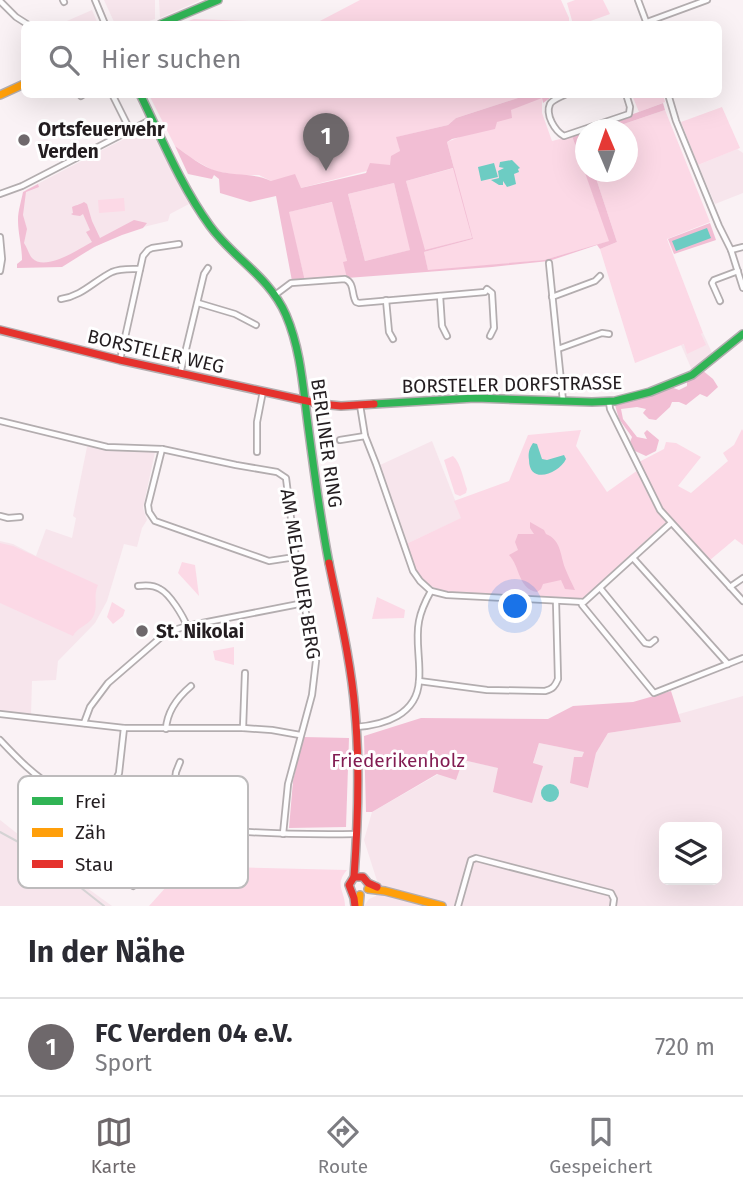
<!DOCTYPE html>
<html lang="de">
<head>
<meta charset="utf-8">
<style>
  :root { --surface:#fff; --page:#f2f2f3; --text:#2b2b33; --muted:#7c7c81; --line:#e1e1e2; --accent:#6e686b }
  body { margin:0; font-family:"Fira Sans",sans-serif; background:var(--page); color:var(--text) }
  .controls { position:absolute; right:21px; bottom:21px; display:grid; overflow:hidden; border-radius:10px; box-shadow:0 7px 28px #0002 }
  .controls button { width:63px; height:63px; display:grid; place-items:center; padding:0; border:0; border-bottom:2px solid var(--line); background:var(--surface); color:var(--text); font:35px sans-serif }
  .compass { position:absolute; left:575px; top:119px; width:63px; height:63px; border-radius:50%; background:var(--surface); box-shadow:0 7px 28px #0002; rotate:358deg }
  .you { position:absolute; left:516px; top:607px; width:24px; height:24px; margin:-18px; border:5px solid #fff; border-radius:50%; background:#1a73e8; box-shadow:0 0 0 10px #1a73e833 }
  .badge { display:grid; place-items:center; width:46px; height:46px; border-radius:50%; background:var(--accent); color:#fff; font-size:23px; font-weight:700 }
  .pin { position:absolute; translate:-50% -58px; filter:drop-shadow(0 2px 4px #0008) }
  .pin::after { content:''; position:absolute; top:37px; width:24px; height:21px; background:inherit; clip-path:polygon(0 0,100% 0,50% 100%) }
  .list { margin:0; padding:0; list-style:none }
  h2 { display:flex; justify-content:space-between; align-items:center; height:91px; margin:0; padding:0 28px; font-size:30px }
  h2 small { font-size:23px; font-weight:400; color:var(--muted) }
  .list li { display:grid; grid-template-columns:46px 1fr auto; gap:21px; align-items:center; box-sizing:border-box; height:98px; padding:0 28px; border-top:2px solid var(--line) }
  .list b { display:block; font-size:26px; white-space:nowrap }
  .list p { margin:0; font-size:23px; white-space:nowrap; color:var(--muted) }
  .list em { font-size:23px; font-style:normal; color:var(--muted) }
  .icon { flex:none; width:38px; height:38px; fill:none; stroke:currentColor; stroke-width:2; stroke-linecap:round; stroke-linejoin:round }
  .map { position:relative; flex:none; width:743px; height:906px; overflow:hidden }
  .search { position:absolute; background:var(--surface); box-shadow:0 7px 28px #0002; left:21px; right:21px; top:21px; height:77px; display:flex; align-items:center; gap:18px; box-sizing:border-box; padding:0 24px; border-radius:10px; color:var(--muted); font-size:26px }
  .sheet { height:189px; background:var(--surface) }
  nav { display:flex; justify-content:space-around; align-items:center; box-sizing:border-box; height:98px; border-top:2px solid var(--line); background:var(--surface); font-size:19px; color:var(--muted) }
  nav a { display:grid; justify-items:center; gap:4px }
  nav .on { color:var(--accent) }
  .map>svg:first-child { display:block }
  .built { fill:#f7e5ec; fill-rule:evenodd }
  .green { fill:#fcd9e6 }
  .forest { fill:#f2bed4; fill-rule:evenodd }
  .water { fill:#6dccc3 }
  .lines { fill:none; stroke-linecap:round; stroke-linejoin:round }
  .street-casing { stroke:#b3adaf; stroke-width:8 }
  .fast-casing { stroke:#b3adaf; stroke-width:10 }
  .slow-casing { stroke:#b3adaf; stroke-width:10 }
  .jam-casing { stroke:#b3adaf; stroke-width:10 }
  .street { stroke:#fefdfe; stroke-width:4.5 }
  .fast { stroke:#30b455; stroke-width:7 }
  .slow { stroke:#ff9f0a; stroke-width:7 }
  .jam { stroke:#e5322d; stroke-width:7 }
  .rail { stroke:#d5d3d4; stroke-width:2 }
  .poi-dot { fill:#6e686b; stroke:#fff; stroke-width:2.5 }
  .labels { text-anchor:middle; stroke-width:6; stroke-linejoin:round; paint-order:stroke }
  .poi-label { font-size:19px; font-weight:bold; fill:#231d20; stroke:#fff; text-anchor:start }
  .street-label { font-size:19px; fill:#231d20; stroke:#fff }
  .park-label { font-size:19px; fill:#821c52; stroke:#fff }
  .key { fill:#fff; stroke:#bdbbbc; stroke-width:2 }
  .key-label { font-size:19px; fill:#231d20 }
</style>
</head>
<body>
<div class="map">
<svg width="743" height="906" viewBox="0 0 743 906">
  <rect width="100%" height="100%" fill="#faf2f5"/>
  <g class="built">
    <path d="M104,0H155V19L140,24H115Z"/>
    <path d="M159,0H199V1L160,18Z"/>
    <path d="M92,10L98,24H60Z"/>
    <path d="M149,127L189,204L170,214L168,221L119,233L88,251L62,261L42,266L25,253L20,219L26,190L108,147Z"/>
    <path d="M737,149L743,153V193L715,204L698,165Z"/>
    <path d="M703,333L713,355L692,370L681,345L688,343V340Z"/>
    <path d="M432,441L462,518L406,544L380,465Z"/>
    <path d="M87,447L155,452L143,508L147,520L142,528L137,547L124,544L107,601L95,623L58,661L56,680L32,681L31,715L0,712V541L13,544L36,556L46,529L72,538L76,518L73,516Z"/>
    <path d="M743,696V906H364L369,899L376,896L378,884L364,840L372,812L463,760L499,768L543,767L533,764L539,743L585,752L582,757L588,788L596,753L608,733L680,722L679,714ZM664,827H717V880H664Z"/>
    <path d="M0,820L76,880L112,906H0Z"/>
  </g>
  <g class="green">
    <path d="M360,0H561L569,18V24H290L318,22Z"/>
    <path d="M575,0H603L610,14L585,23L586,24H573L567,3Z"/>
    <path d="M194,19L275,22L279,24H180Z"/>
    <path d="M149,95H527L456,118L448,125L397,137L400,151L390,165L301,188L271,181L259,175H237L214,171L193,159L175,146Z"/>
    <path d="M632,95H663L665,102L639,112Z"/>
    <path d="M542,97V113L552,141L572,136L610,241L544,260L428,271L424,252L473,239L466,215L472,238L424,251L406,181L454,168L447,142L497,122L510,110Z"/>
    <path d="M722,107L740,148L698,165L681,122Z"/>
    <path d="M665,110L710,222L667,239L703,333L701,334L706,345L687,354L684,344L635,363L600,249L617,242L594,172H628V130L609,129Z"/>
    <path d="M394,183L411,250L365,261L348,194Z"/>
    <path d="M124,198L125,211L99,213L98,200Z"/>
    <path d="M333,202L347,261V278L305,281L288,212Z"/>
    <path d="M742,429L743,431V545L735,539L710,560L663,509L639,462L664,449L666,442L676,443L701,457L678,486L691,493L728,461L723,453L734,445Z"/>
    <path d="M581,430L576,446L607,492L638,470L659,513L666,522L581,600L447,593L426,584L414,569L406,544L461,518L454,501L509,481L528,435Z"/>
    <path d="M453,456C461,463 463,479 467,489L466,493L460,496L455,494L444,460Z"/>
    <path d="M0,543L13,546L98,585C93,595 98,605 94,615C89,626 77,627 73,636L0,603Z"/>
    <path d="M182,562L195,565L199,596L178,573Z"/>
    <path d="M377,597L405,610L404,618L372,619Z"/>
    <path d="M112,602L125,610L123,616L113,624L107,617Z"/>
    <path d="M234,647V665L215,660L213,651Z"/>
    <path d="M185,866L347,870C334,885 345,891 345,906H149Z"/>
  </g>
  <g class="forest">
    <path d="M527,95H554L543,103L542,98L511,110L512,118L497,122L495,129L452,139L447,142L473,239L424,252L428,270L544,260L609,241L572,136L585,131V138L583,139L585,146L586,172H594L617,242L600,249L597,245L549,261L492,267L347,278L343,262L347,261L332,202L289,212L305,281H292L276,196L250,202L220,193L219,179L214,175L212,179L188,174L175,146C188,155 202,167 217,171C236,176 254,173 271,181L295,174L301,188L366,173L370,163L390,165L391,156L400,151L396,137L448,125L456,118ZM453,168L472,238L425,250L406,181ZM394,183L410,250L365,261L348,194Z"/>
    <path d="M663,103L665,110L609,129L590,130Z"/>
    <path d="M38,184L39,187L26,192L23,215L27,229L24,243C27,247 29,255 32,258C45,272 79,249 92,242L86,232L90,230L83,214L80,216L73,215L71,214L73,213L72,207C76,205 79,205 84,202L87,204L92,221L100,238L134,220L147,223L143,228L122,235L94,247L62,267L17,268V264L22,260C22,246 18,234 18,220C18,211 21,202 23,192Z"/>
    <path d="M710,223L716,240L674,254L668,239Z"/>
    <path d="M702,370L713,379L718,387L707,397L700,394L686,405L679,402H672L670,407L656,420L649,419L643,413L646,409L637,407L621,409L623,419L637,437L647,439L644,433L647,430L659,440L656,451L646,456L635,451L630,442L632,437L619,419L615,405L646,396L671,387L679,390L687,386V380Z"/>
    <path d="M530,522L544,530L546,534C561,540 560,554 565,568C568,576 572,583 575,590L565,589L561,580L543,584L541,589L537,592C518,589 520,566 509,555L518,550L515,542L518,534H534L530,528Z"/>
    <path d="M671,691L681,722L608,733L596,753L588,788L570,783L574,757H582L584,752L539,743L533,763L543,766L532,803L493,792L498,768L463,760L456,780L437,774L372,812H366L364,736L421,718L548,719L573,706L633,702Z"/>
    <path d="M303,737L349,738L346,827L289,828L293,781Z"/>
  </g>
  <g class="water">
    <path d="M512,160L520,168L518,169L519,172L514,174L516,184L507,187L503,181V185H499L491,180L499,178L498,171L504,168L499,167L500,162Z"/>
    <path d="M494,163L498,177L481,181L478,167Z"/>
    <path d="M707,228L711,238L676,251L672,241Z"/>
    <path d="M533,443L537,444L542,459L547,460L564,455L566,459C559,474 529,485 529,460C528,453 529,449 533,443Z"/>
    <circle cx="550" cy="793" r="9"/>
  </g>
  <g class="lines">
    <defs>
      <g id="street">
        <path d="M63,0L64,2"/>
        <path d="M95,0L105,24"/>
        <path d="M638,0L647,24"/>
        <path d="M0,1L16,17L27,24"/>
        <path d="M647,22L707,0"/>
        <path d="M112,94L130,130"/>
        <path d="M566,94C561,97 553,99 550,104C545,115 555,131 564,136L629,114L630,107L626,94"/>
        <path d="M668,94L676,121L719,226L731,250L743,288"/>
        <path d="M81,96L84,94"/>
        <path d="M0,194L22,186L152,119"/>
        <path d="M0,237L2,259L0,271"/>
        <path d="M731,250L743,247"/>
        <path d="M549,263L563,401"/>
        <path d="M275,295L291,283L345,279C355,283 351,294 356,302L359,303L485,292L487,289L492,293L494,328L490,336"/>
        <path d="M440,296L442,326L447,336"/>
        <path d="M552,297L595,281L600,276"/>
        <path d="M61,299C82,296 94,281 112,272C121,268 130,269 140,269"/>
        <path d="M386,300L389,332L393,339"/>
        <path d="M720,301L712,283L714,280L738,271"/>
        <path d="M198,303L235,314L256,325"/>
        <path d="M558,349L602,333L609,334"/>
        <path d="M120,360L143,256L148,250L152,248L179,244"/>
        <path d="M180,374L204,274L208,268"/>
        <path d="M609,402L610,409L660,510L743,601"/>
        <path d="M360,405L365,436L376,464L413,571L420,581L431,591L447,595L584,602L671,523"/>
        <path d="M0,421L107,447L162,449L236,465L277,472L286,478L298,575L316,661L312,695L288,784L283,834"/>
        <path d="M340,440L365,436"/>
        <path d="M162,449L148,505L149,512L155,521L269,561L295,557"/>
        <path d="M257,452V422L263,391"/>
        <path d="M0,516L8,518L20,517"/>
        <path d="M633,558L728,664"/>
        <path d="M138,586C145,585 154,585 160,589C170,594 183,616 187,626"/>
        <path d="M730,587L743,578"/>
        <path d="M600,588L645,643L650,644L655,640"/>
        <path d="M581,602L582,605L654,693L743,658"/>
        <path d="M419,681L487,690L545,691C553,689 555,686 558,679L556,601"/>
        <path d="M0,714L124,728H243L272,730L300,735"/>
        <path d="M84,723L90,707L108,683L160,638L171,631L187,626L304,603"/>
        <path d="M356,727C384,725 417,715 419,681C421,661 415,641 419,621C421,610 426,600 431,591"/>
        <path d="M243,728L245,673"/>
        <path d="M166,729C167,711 178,697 191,686"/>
        <path d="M0,740C17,758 35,777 57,789C78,801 104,808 127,814C203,833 279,835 356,834"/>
        <path d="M116,779L119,773L124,728"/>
        <path d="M169,823L176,772L180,762"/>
        <path d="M218,830L223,802L228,793"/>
        <path d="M80,848C70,834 78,815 82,800"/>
        <path d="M133,886L144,863L153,821"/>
        <path d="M458,906L471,860L476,858L611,893L614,899L613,906"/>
      </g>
      <g id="fast">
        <path d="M161,24L218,0"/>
        <path d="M140,94C162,139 181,186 210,226C234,259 269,276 286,315C301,350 303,388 308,425C314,471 320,517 329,563"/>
        <path d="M374,404L475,398L592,402L615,401L650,392L692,375L743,334"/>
      </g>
      <g id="slow">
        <path d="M0,95L24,84"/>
        <path d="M368,889L385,891L442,906"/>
        <path d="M359,906L360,895"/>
      </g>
      <g id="jam">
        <path d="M0,330L120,360L321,404L341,406L374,404"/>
        <path d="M329,563C339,612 351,661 355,711C360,766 358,822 354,877L349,885L354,898L355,906"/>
        <path d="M354,877H363L368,883L377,887"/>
      </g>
    </defs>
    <use href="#street" class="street-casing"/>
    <use href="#fast" class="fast-casing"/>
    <use href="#slow" class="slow-casing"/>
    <use href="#jam" class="jam-casing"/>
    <use href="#street" class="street"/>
    <use href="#fast" class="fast"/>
    <use href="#slow" class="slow"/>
    <use href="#jam" class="jam"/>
    <path class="rail" d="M0,832L33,850L104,906"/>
  </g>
  <g class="poi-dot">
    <circle cx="24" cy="140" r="7"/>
    <circle cx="142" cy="631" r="7"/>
  </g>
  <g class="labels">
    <g class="poi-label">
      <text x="38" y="136">Ortsfeuerwehr<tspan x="38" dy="22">Verden</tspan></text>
      <text x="156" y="638">St. Nikolai</text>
    </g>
    <g class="street-label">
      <text transform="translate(156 351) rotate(13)" y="7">BORSTELER WEG</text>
      <text transform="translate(512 384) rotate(-1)" y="7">BORSTELER DORFSTRASSE</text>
      <text transform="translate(327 443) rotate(82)" y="7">BERLINER RING</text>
      <text transform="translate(301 574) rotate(81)" y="7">AM MELDAUER BERG</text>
    </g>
    <g class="park-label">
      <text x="398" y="767">Friederikenholz</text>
    </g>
  </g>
  <rect x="18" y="776" width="230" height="112" rx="10" class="key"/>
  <rect x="32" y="797" width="31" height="8" fill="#30b455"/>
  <rect x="32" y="828" width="31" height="9" fill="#ff9f0a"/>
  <rect x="32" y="860" width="31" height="8" fill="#e5322d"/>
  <g class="key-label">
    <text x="75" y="808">Frei</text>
    <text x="75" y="839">Zäh</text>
    <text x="75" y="871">Stau</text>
  </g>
</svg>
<div class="controls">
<button><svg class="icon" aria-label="layers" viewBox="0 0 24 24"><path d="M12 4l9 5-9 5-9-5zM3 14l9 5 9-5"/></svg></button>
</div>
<svg class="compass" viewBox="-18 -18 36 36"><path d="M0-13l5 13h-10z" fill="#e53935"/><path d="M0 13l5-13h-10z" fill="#7c7c81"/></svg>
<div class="you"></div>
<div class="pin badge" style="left:326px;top:171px">1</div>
<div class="search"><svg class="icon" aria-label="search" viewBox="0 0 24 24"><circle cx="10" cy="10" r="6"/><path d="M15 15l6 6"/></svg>Hier suchen</div>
</div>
<section class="sheet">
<h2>In der Nähe<small></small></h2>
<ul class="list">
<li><span class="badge">1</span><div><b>FC Verden 04 e.V.</b><p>Sport</p></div><em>720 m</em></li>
</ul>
</section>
<nav>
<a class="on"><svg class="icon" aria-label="map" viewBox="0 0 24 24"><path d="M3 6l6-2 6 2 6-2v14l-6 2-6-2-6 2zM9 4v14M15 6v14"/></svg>Karte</a>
<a><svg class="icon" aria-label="directions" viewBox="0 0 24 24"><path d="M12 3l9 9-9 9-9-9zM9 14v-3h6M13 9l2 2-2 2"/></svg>Route</a>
<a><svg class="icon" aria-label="saved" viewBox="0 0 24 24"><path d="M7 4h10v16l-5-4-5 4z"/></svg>Gespeichert</a>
</nav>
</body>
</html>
